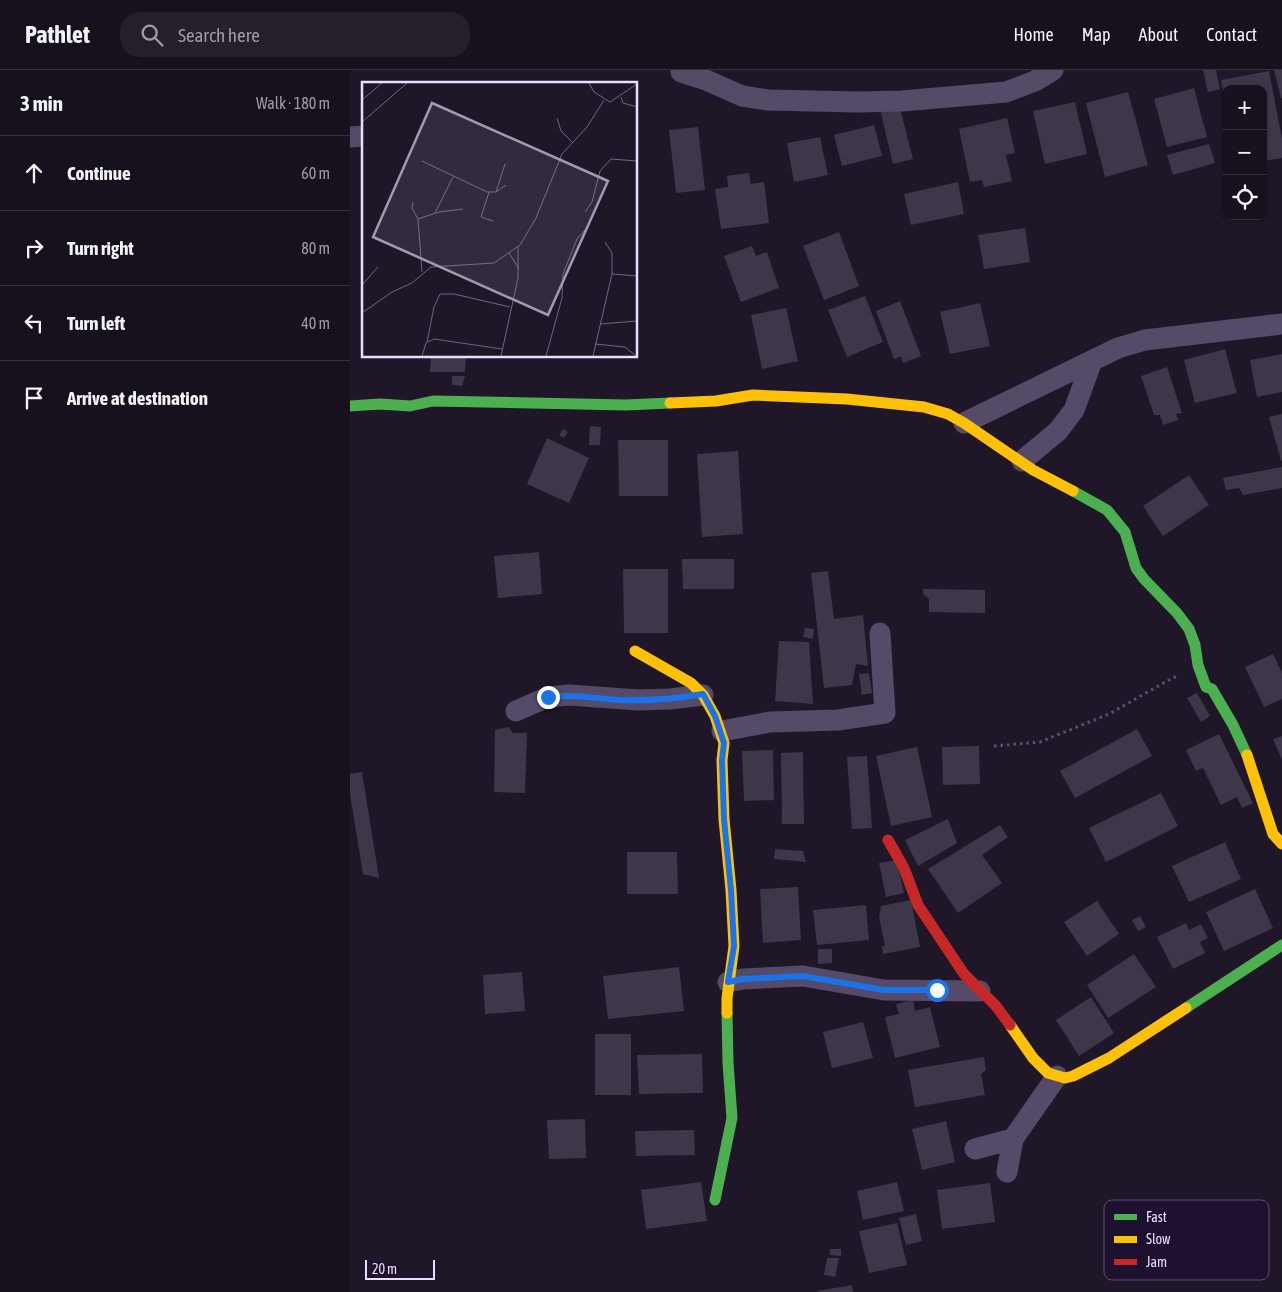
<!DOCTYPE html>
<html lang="en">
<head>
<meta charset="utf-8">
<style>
  :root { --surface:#17111e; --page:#241f2b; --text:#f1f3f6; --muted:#9e9da4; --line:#36313c }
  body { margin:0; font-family:"Asap Condensed",sans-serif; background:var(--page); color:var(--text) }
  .controls { position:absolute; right:15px; top:15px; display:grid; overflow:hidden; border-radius:10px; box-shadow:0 1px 4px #0004 }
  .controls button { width:45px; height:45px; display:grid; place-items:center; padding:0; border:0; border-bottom:1px solid var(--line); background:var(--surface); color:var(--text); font:25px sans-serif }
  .scale { position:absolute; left:15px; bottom:12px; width:70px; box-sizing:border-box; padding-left:5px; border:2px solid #ebddff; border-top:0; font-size:14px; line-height:18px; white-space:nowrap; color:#ebddff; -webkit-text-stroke:4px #1e102f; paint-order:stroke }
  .stop { position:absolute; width:15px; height:15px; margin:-11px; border:4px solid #1a73e8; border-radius:50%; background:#fff }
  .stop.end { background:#1a73e8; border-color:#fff; box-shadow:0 1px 5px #0008 }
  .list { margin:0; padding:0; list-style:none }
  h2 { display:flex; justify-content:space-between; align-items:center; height:65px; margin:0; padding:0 20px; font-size:21px }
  h2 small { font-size:16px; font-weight:400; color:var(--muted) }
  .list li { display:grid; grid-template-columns:32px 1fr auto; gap:15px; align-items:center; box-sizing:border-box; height:75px; padding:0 20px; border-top:1px solid var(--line) }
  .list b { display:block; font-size:19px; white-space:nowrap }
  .list em { font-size:16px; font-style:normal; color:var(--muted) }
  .icon { flex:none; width:28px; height:28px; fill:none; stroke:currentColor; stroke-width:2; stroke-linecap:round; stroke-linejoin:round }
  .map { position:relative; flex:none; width:932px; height:1222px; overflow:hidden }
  header { display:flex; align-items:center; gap:30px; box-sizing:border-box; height:70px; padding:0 25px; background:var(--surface); border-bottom:1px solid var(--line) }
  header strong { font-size:24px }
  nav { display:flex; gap:28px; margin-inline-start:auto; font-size:18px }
  .search { width:350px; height:45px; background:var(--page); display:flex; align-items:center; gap:12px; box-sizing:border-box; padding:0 18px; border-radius:20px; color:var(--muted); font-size:19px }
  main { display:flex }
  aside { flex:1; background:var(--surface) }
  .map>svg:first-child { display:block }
  .building { fill:#3e3649 }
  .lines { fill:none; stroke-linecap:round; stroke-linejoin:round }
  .path { stroke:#50576d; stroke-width:3; stroke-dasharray:2.5 4; stroke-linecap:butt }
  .street { stroke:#554b69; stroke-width:21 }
  .fast { stroke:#4caf50; stroke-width:11 }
  .slow { stroke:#ffc107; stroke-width:11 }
  .jam { stroke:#c62828; stroke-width:11 }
  .route { stroke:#1a73e8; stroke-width:6 }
  .inset-road { fill:none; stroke:#71667e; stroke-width:1 }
  .view { fill:#a498b4; fill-opacity:0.15; stroke:#a498b4; stroke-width:2.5 }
  .inset-edge { fill:none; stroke:#ebddff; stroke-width:2.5 }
  .key { fill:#1e102f; stroke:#5c4e6d; stroke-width:1 }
  .key-label { font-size:14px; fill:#ebddff }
</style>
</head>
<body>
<header>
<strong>Pathlet</strong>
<div class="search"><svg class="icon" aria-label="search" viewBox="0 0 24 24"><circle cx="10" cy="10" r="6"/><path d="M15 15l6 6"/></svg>Search here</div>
<nav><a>Home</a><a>Map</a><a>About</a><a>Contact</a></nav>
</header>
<main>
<aside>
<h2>3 min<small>Walk · 180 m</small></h2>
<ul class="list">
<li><svg class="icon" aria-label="ahead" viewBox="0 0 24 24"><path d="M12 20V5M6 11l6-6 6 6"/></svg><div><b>Continue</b></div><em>60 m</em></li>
<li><svg class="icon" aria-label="right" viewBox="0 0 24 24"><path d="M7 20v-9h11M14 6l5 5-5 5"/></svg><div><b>Turn right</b></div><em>80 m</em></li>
<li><svg class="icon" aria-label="left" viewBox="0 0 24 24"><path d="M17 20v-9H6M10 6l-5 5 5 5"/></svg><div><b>Turn left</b></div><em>40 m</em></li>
<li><svg class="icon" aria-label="arrive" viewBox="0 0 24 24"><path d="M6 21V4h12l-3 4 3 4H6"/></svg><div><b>Arrive at destination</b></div></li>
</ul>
</aside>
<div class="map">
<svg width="932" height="1222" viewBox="0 0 932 1222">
  <rect width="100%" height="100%" fill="#1f1728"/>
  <g class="building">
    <path d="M853,0H866L870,19L858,22Z"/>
    <path d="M924,0H932V28H931Z"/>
    <path d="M919,1L932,69V88L913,91V19H876L875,29L871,10Z"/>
    <path d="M844,18L857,67L817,77L804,29Z"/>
    <path d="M778,22L798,95L755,107L736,33Z"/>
    <path d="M725,32L737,84L695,94L683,41Z"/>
    <path d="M549,34L563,89L543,94L530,39Z"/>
    <path d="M657,48L665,83L656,85L662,111L634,117L632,110L620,112L609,59Z"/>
    <path d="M524,55L532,86L492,96L484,65Z"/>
    <path d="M348,57L355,120L326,123L319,60Z"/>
    <path d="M470,67L478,105L444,112L437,73Z"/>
    <path d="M859,74L865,93L823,105L817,85Z"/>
    <path d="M399,103L401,114L414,112L419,153L371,159L365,119L378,117L377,106Z"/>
    <path d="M608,112L614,144L561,155L554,124Z"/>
    <path d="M675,158L680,192L634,199L628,165Z"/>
    <path d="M489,162L509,216L474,230L453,176Z"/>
    <path d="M402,176L406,186L417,182L429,218L391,232L374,186Z"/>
    <path d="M515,226L533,272L497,287L478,240Z"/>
    <path d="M550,231L571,286L553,293L551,286L544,289L526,241Z"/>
    <path d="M630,233L640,276L600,284L590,242Z"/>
    <path d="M436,238L448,291L412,299L401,245Z"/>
    <path d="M875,279L887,323L845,333L834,290Z"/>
    <path d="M932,284V322L907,327L900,290Z"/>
    <path d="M81,286H116L115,302H80Z"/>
    <path d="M817,297L832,343L826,344L828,350L813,355L810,345H804L791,306Z"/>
    <path d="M102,306H115L112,316L102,315Z"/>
    <path d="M932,344V391H931L919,347Z"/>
    <path d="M240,356L251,357L250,375H239Z"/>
    <path d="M213,359L218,362L214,368L209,365Z"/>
    <path d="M197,368L239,388L219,433L177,414Z"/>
    <path d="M268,370H318V426H269Z"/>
    <path d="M388,381L393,464L352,467L347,384Z"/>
    <path d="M932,397V418L893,425L889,418L876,420L873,408Z"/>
    <path d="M839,405L859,435L813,466L793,436Z"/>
    <path d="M189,482L192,524L148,528L144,486Z"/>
    <path d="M332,489H384V519H333Z"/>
    <path d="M273,499H318V563H274Z"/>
    <path d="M478,501L484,549L513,545L518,596L506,594L502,615L474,618L461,503Z"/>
    <path d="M573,519L635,520V543L579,542V529L573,524Z"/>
    <path d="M455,558L464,559L463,569L453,567Z"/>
    <path d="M429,571L459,572L463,634L425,631Z"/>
    <path d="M923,584L932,603V629L914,637L895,597Z"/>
    <path d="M519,603L522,623L512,625L509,604Z"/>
    <path d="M847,623L860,646L851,652L837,628Z"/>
    <path d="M159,657L163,663H177L175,723L144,722L145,660Z"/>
    <path d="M787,659L802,686L725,728L710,701Z"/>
    <path d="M869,664L903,733L892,738L887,727L871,735L853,698L846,701L836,680Z"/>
    <path d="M932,666V690L923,669Z"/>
    <path d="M629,676L630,714L593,715L592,677Z"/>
    <path d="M567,677L582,747L541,756L526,686Z"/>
    <path d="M423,680L424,730L394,731L392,681Z"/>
    <path d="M453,682L454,754H432L431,683Z"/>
    <path d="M517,686L522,758L502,759L497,687Z"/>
    <path d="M12,702L29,808L13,804L0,724V704Z"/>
    <path d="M811,723L828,756L756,792L739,758Z"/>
    <path d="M598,749L607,773L568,796L555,770Z"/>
    <path d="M650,755L658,767L632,785L652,813L608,843L578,799Z"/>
    <path d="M875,772L891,809L839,832L822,796Z"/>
    <path d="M425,779L453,781L456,792L424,789Z"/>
    <path d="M277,782H327L328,824H277Z"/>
    <path d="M547,790L554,823L536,827L529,793Z"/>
    <path d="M448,817L451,870L413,873L410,819Z"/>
    <path d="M905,819L923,858L874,881L856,842Z"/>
    <path d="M561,830L570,877L533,884L532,876H535L529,847L531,836Z"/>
    <path d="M747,831L769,864L737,886L714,852Z"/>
    <path d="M516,835L519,870L467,875L463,840Z"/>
    <path d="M790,846L796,857L788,861L782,850Z"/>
    <path d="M836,853L839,860L851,854L858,868L850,872L855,883L823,899L807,867Z"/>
    <path d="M468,879H482V893L468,894Z"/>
    <path d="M784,884L806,917L758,948L737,915Z"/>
    <path d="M329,897L334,941L258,949L253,906Z"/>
    <path d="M172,902L175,941L135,944L133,905Z"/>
    <path d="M741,927L764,963L729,986L706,950Z"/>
    <path d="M563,930L565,941L580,937L590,977L545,988L535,947L549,944L546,934Z"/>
    <path d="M513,952L523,988L482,998L473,962Z"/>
    <rect x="245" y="964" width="36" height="61"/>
    <path d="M352,984L353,1023L289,1024L287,985Z"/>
    <path d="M634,987L636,1000L631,1004L635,1025L565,1037L558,1000Z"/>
    <path d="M235,1049L236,1088L199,1089L197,1050Z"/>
    <path d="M596,1051L605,1092L572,1100L562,1059Z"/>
    <path d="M344,1060L345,1085L286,1086L285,1061Z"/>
    <path d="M351,1112L357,1151L296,1159L291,1120Z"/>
    <path d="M547,1112L554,1141L513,1150L507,1121Z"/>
    <path d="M640,1113L645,1152L592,1159L587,1120Z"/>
    <path d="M566,1144L572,1171L556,1175L549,1148Z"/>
    <path d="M547,1153L557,1195L519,1203L509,1161Z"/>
    <path d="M480,1179H491V1186L480,1185Z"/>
    <path d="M477,1188H489L485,1207L474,1205Z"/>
    <path d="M502,1215L503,1222H468V1221Z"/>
  </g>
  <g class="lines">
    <path class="path" d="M644,676L690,672L759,644L824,607L827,608"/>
    <g class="street">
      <path d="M331,2L356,10L392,26L418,30L508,32L552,31L656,22L685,11L703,0"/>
      <path d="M0,67L14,66"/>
      <path d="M614,353L768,278L795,270L932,254"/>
      <path d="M672,391L708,361L724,340L742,291"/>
      <path d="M166,641L198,627L219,625L288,630L320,629L353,625"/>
      <path d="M372,661L420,652L488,650L535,643L530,563"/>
      <path d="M378,912L393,909L453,906L534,920L630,921"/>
      <path d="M625,1079L663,1069L707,1006"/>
      <path d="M657,1102L663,1069"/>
    </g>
    <g class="fast">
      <path d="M0,336L30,334L60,336L83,331L276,335L320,333"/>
      <path d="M723,421L757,440L775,462L786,498L794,509L827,543L839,559L845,575L848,595L856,617L862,619L883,655L897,685"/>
      <path d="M836,938L932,875"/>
      <path d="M365,1130L382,1048L378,993L377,943"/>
    </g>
    <g class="slow">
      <path d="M320,333L366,331L403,325L497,329L574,337L598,344L614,353L683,400L723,421"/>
      <path d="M285,581L341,613L353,625L365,646L374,673L372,690L374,749L381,820L384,876L377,928V943"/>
      <path d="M897,685L923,764L932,774"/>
      <path d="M660,955L683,988L698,1003L715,1008L723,1006L759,988L836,938"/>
    </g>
    <path class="jam" d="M538,770L554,798L568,835L614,904L646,936L660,955"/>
  </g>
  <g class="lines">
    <path class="route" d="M198,627C222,624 244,628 268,630C297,631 324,629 353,624L365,646L374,673L372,690L374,749L381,820L384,876L378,912L393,909L453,906L534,920H587"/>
  </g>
  <g transform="translate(12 12)">
    <rect width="275" height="275" fill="#1f1728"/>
    <path class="inset-road" d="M227,1L232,10L248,20L275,2M259,15L261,21L275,25M0,18L20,1M195,36L199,49L210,60M0,40L45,1M60,79L125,110H134L144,103M127,110L119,135L131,139M134,110L143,82M51,120L50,126L56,137L60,190M223,130L230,120L238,89L249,77L275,79M73,131L91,95M56,137L77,130L101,127M147,171L157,187M250,192L275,194M0,203L16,185M0,231L30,210L50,201L69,185L132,181L158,163L174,136L200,72L225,45L242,18M238,242L275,239M65,260L72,225L78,212H92L148,225M233,262L263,265L274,274M60,274L64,261L72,257L140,267M139,274L156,196V165M184,274L200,216L201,192L215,157L224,147M231,274L250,192V171L243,160"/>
    <path class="view" d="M70,21L246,99L186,233L11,155Z"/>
    <rect width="275" height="275" class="inset-edge"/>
  </g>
  <rect x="754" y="1130" width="165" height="80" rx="8" class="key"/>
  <rect x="764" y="1144" width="23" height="6" fill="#4caf50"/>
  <rect x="764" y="1166" width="23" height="7" fill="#ffc107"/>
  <rect x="764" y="1189" width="23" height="6" fill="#c62828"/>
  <g class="key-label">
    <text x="796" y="1152">Fast</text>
    <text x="796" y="1174">Slow</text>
    <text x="796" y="1197">Jam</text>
  </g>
</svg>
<div class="controls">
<button>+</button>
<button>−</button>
<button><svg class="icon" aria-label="locate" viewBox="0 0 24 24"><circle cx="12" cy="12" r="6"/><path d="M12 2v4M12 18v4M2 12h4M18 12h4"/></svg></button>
</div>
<div class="scale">20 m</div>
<div class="stop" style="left:587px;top:920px"></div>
<div class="stop end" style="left:198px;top:627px"></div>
</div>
</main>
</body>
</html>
